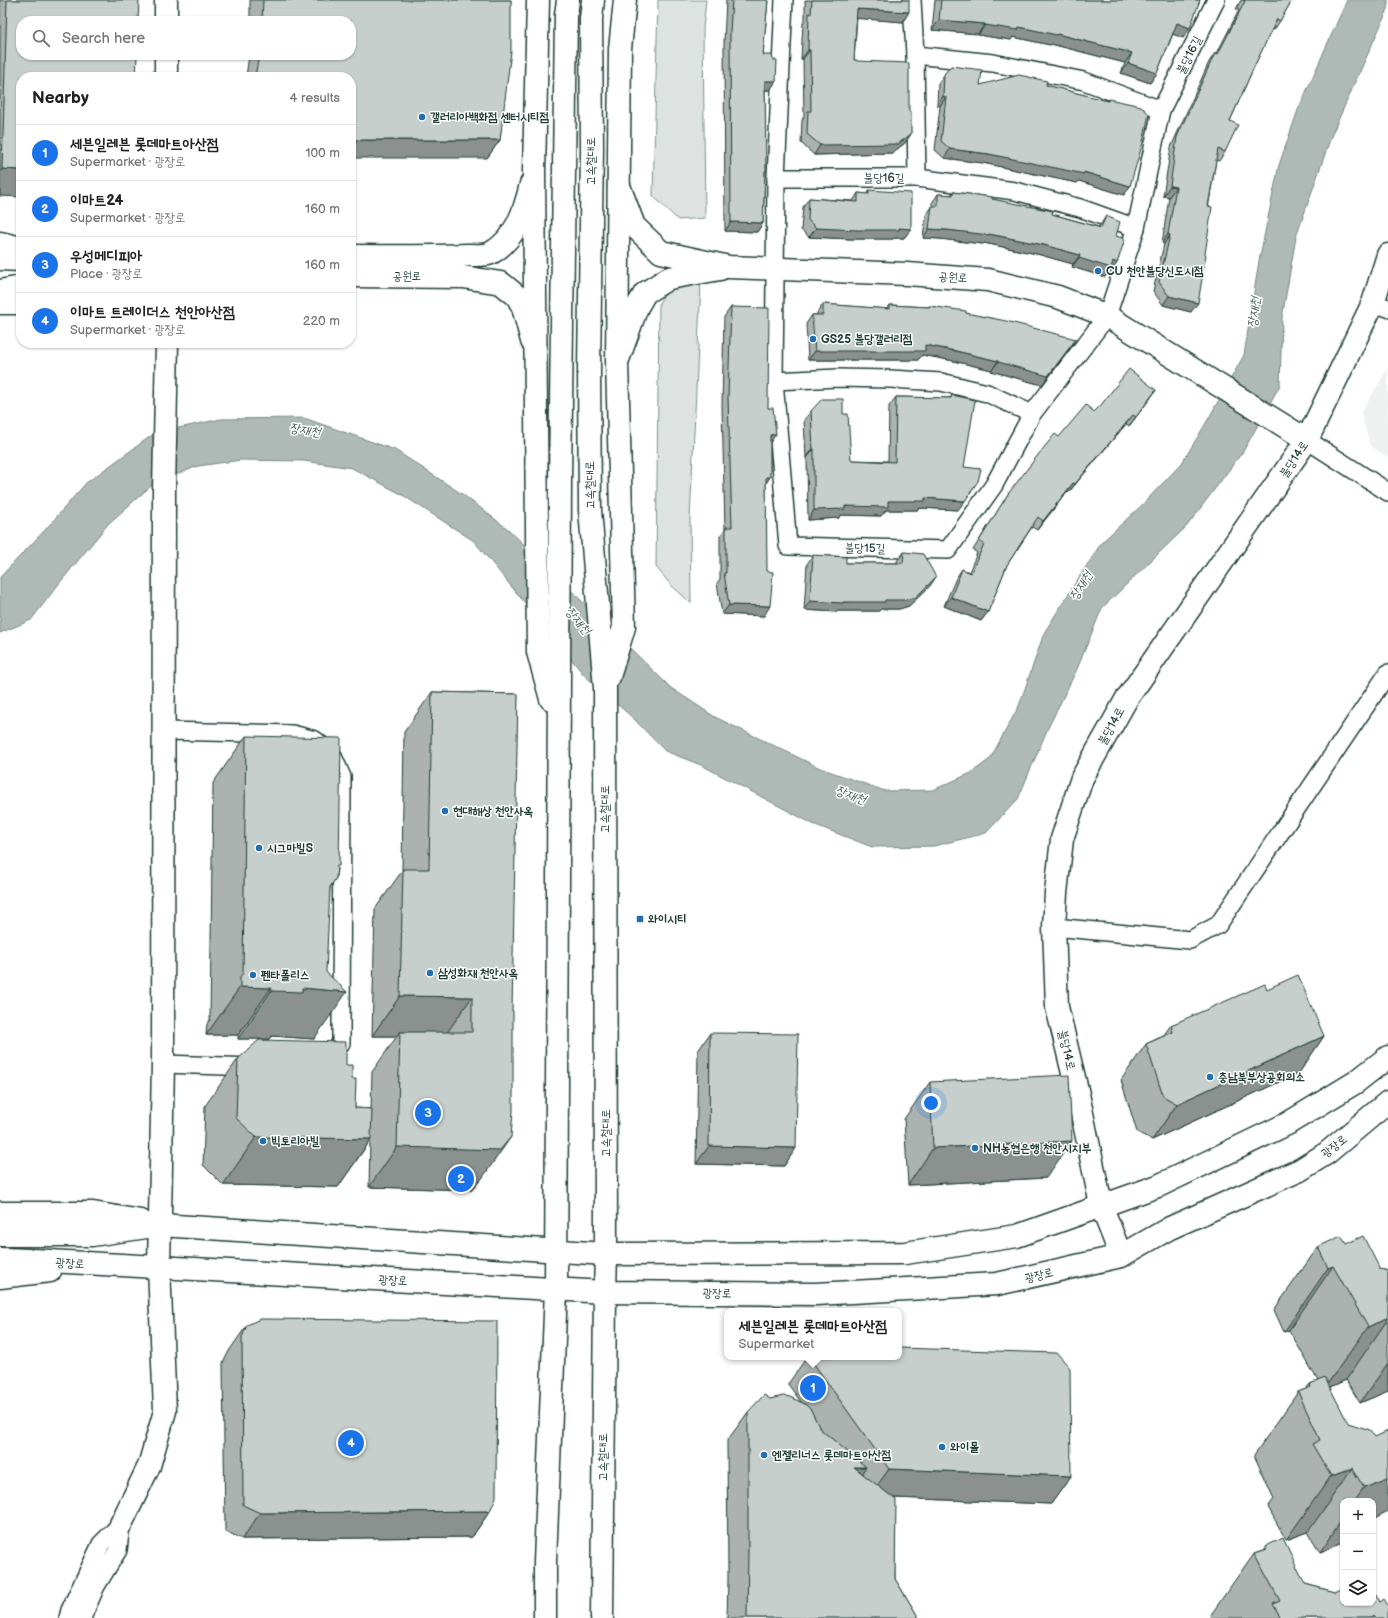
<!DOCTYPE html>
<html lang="en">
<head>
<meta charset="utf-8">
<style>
  :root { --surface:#fff; --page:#f6f6f6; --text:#222; --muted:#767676; --line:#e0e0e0; --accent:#1a73e8 }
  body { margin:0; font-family:"Balsamiq Sans","Poor Story",sans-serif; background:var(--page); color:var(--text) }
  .controls { position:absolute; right:12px; bottom:12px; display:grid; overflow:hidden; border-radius:8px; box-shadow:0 1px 3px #0004 }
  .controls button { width:36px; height:36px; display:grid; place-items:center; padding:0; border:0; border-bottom:1px solid var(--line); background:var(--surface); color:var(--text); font:20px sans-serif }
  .you { position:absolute; left:931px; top:1103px; width:14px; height:14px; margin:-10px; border:3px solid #fff; border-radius:50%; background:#1a73e8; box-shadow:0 0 0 6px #1a73e833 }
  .badge { display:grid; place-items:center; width:26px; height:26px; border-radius:50%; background:var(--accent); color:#fff; font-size:13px; font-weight:700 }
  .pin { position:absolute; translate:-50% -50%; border:2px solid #fff; box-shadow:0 1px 4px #0006 }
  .popup { position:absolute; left:724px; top:1308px; width:178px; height:52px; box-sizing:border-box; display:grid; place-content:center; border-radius:8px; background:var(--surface); filter:drop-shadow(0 1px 3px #0005); font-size:13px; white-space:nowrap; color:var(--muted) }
  .popup b { font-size:15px; color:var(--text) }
  .popup::after { content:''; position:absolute; left:50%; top:100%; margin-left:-8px; border:8px solid transparent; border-top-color:var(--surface) }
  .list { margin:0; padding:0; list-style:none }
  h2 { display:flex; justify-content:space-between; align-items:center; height:52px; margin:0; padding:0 16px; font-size:17px }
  h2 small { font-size:13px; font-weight:400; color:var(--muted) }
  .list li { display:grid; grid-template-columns:26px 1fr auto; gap:12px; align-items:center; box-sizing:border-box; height:56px; padding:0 16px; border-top:1px solid var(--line) }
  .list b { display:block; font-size:15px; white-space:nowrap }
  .list p { margin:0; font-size:13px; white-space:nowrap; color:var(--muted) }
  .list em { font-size:13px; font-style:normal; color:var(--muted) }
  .icon { flex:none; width:22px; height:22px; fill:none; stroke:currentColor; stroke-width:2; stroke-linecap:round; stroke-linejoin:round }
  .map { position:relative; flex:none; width:1388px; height:1618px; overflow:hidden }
  .search { position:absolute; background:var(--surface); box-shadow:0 1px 3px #0004; left:16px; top:16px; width:340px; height:44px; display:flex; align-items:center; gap:10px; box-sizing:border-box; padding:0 14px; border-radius:16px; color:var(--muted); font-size:15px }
  .panel { position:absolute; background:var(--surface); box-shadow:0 1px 3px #0004; left:16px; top:72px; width:340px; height:276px; border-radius:16px }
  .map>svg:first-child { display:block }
  .built { fill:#eef1f0 }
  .green { fill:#dee3e2; stroke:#7e908b }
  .water { fill:#afbab7; stroke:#758883 }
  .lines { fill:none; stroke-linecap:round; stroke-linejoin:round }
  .minor-casing { stroke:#1f3d34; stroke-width:20 }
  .tertiary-casing { stroke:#1f3d34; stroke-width:25 }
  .secondary-casing { stroke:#1f3d34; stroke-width:25 }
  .minor { stroke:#fff; stroke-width:17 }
  .tertiary { stroke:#fff; stroke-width:22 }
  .secondary { stroke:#fff; stroke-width:22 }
  .wall { fill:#abb2af; stroke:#1f3d34 }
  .shaded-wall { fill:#8b918f; stroke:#1f3d34 }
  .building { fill:#c7cfcc; stroke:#1f3d34 }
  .poi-dot { fill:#1f6fb2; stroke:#fff; stroke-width:1.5 }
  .labels { text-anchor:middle; stroke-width:3; stroke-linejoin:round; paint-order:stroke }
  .street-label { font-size:12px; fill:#1f3d34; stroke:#fff }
  .poi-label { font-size:12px; font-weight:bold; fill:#1f3d34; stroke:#fff; text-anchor:start }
  .water-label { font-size:13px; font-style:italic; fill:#4a625b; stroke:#fff }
</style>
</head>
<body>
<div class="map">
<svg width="1388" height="1618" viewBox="0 0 1388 1618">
  <rect width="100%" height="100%" fill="#fff"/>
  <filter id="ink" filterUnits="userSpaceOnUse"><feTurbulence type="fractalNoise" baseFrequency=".025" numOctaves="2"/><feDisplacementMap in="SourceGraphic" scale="8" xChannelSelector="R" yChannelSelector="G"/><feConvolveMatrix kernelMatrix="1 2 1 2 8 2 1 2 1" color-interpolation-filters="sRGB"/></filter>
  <g filter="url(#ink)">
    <path class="built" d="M1388,368V458L1370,445L1361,413Z"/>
    <g class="green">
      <path d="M658,0H706L703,29L705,218L678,220L653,196Z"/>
      <path d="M701,283L690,519L691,603L671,585L656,567L659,303C671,283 680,286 701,283Z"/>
    </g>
    <path class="water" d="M1347,0H1388V9L1332,134L1296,237L1282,318L1280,385L1244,450L1187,526L1102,608L1077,669L1047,730L1018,799L986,833L934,846L872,847L813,824L701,765L665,751L632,717L585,676L474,541L401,494L352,468L304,461L241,460L198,466L153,484L108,524L58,585L31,620L0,633V577L45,530L86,483L155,433L221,419L304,418L395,450L462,494L508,529L671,688L715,717L820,768L885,791L933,790L971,773L990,759L1019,706L1044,633L1074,585L1102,542L1141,506L1182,463L1206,423L1244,355L1259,261L1279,165L1298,110Z"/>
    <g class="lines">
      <defs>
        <g id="minor">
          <path d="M784,0L776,178L774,381L788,546L948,550L994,485L1032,414L1107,316L1136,228L1161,110L1216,0"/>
          <path d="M915,55L993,63L1084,81L1161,110"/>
          <path d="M776,178H917L915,55L912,0"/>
          <path d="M917,178L1015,191L1080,208L1136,228"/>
          <path d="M1373,303L1388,308"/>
          <path d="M774,381L838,378L890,379L941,382L987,393L1032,414"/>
          <path d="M1307,440L1388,492"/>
          <path d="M164,731L292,734L315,740L332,754L342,777L341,1043L327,1061"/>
          <path d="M1054,927L1190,940L1218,925L1388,673"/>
          <path d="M163,1064L255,1067"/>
          <path d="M68,1618L70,1610L101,1544L121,1524"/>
          <path d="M82,1618L96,1586L118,1550L121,1524"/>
        </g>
        <g id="tertiary">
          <path d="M166,0V21"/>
          <path d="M166,55V77"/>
          <path d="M619,186L634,226L661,252L729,267L907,274L988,280L1058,297L1107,316L1307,440"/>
          <path d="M0,243L21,248"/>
          <path d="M351,256C390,256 428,257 467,255C474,255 485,256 491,253C516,239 525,210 531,184"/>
          <path d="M0,259L21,260"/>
          <path d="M351,276L463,277L501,283L517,296L523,307L532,341"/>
          <path d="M0,291L21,287"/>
          <path d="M0,303H21"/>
          <path d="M619,357L637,307L645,293L669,278L720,269"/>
          <path d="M1121,1256L1101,1205L1078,1094L1057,1007L1054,927L1056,893L1062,839L1082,778L1126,700L1307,440L1373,303L1388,255"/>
          <path d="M121,1524L149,1466L165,1411L159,1267L163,1064L164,490L167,343"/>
        </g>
        <g id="secondary">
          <path d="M538,0L534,171L538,652L551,699"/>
          <path d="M593,0L591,19L592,150L589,369L590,510L605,688L606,1254L605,1292L602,1618"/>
          <path d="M609,677L624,627L617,361L620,49L625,0"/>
          <path d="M0,1213H93L141,1221"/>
          <path d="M0,1235H92L160,1225L606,1254L905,1253L1017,1236L1158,1186L1287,1124L1356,1082L1388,1057"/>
          <path d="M0,1259C53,1260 106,1265 159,1267L605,1292L816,1294L997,1284L1121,1256L1170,1228L1300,1170L1327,1153L1388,1102"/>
          <path d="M0,1277L50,1271"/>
          <path d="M545,1618V1562L556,1289L560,482L566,15L568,0"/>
        </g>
      </defs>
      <use href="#minor" class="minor-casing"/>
      <use href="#tertiary" class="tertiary-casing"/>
      <use href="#secondary" class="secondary-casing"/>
      <use href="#minor" class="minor"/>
      <use href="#tertiary" class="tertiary"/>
      <use href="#secondary" class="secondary"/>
    </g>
    <g class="wall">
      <path d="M0,0H139L0,196Z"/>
      <path d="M250,0H511L500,140L487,158L351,77H246L249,55H351V21H250Z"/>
      <path d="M726,0H768L763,55L773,60L776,81L770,90H765V173L763,223L757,232L725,231L724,41Z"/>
      <path d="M805,0H909L903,22L857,18L854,60L857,61L909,112L911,134L905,143L892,153L814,155L801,143L802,120L804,116L803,59H801L803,23L805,19Z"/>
      <path d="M935,0H1200L1183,38L1173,34L1157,73L1150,83L1121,73L1125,63L1051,44L1050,45L1013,37L1011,40L978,35V34L932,30Z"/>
      <path d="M1241,0H1292L1280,21L1274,30L1272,29L1253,69L1230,121L1225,152L1219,161L1216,160L1191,312L1163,305L1153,291L1164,244L1162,243L1169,197L1163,196L1171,147L1209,62L1215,53H1217L1239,10L1236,9Z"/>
      <path d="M951,66L980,85H1046L1107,101L1109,99L1130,186L1124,195L1079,181L1077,183L983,163L944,158L935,150L940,106L937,105L938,83Z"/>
      <path d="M869,190L911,229L904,238H894L893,239H851L809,237L801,230L803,207L809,198L853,201L858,193L867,194Z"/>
      <path d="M953,192L992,199L1052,214L1099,227L1106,216L1116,236L1111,272L1109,271L1105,277L1072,267L1073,264L1037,254L984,243L983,244L940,239L923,238L926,215L932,207V203L938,194L951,195Z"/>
      <path d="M823,304L887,309L890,305L929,307V306L966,313L1070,348L1042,385L991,371L992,370L949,360L922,355L918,360H808L806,324L812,315H817V313Z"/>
      <path d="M731,307L768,408L770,442V477L766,483L764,616L722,614L717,583L720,579V536L725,529L722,406L724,317Z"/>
      <path d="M1156,390L1129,426L1126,424L1068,493L1067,492L1037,530L1032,527L1007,565L988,612L981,621L944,606L956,578L962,569L969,572L977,553L973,550L1002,504L1008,494L1059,437L1094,412Z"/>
      <path d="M952,395L964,467L958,510L920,508L918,510H886L881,516L841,515L839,518L808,520L807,458H806L804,420L811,411L843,414L851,460L888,461L889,406L896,397L950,398Z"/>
      <path d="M904,552L930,586L909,606L899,609H881L879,611H838L837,612L804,610L807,564L813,555L846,563H897V561Z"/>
      <path d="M432,692L518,694L483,1177L472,1190L369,1187L370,1141L338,1187L223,1185L203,1165L205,1106L238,1059L346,1065L352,1079L355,1108L371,1109L372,1072L397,1036H372L375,909L402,871L404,732Z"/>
      <path d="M246,736L337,869L336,878L330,887L314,1039L272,1036L269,1039H238V1035H206L207,1024L210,1020L213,783Z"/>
      <path d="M1267,989L1324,1036L1299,1073L1152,1140L1137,1132L1121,1080L1146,1044L1163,1036L1171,1025Z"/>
      <path d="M710,1033L796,1148L784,1166L696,1164L698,1051Z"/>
      <path d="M930,1082L1046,1178L908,1185L904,1119Z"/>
      <path d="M1346,1244L1380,1269L1388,1271V1391L1360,1403L1346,1380L1330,1387L1373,1501H1343V1543L1320,1552L1308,1532L1286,1540L1268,1507L1274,1499L1254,1455L1298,1392L1306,1389L1310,1384L1318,1381L1289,1330L1284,1332L1274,1310L1318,1247Z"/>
      <path d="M247,1325L490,1511L472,1537L242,1539L225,1531L223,1363L229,1351Z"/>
      <path d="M807,1357H899L1071,1476L1051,1504L894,1498L895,1579L919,1618H727L728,1579L727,1441L748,1412L770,1399L801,1402L788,1384Z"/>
      <path d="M1266,1546L1305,1584L1335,1592L1379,1602L1388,1618H1211L1210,1616L1254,1553L1263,1550Z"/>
    </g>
    <g class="shaded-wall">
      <path d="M857,9L909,12L903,22L851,18Z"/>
      <path d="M939,20L985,24L978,34L932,30Z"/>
      <path d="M1177,23L1190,28L1183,38L1170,33Z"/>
      <path d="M985,25L1019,27L1057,34L1132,53L1125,63L1051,44L1050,45L1013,37L1011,40L978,35Z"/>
      <path d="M808,50H810L803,59H801Z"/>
      <path d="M1128,63L1157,73L1150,83L1121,73Z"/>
      <path d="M765,81H776L770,90H759Z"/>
      <path d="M943,96L946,97L940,106L937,105Z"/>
      <path d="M911,134L905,143L892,153L814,155L820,145Z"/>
      <path d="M351,140H500L487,158H351Z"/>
      <path d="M950,149L989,154L1084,172L1130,186L1124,195L1079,181L1077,183L983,163L944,158Z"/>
      <path d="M2,169L21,170V197L0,196V173Z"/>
      <path d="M1170,186L1176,187L1169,197L1163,196Z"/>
      <path d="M731,222L763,223L757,232L725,231Z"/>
      <path d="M816,228H899L911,229L904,238H894L893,239H851L809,237Z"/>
      <path d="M929,229L947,230L989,234L1044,245L1080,255L1073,264L1037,254L984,243L983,244L940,239L923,238Z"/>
      <path d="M1168,234L1170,235L1164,244L1162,243Z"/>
      <path d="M1079,258L1113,261L1117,263L1111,272L1109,271L1105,277L1072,267Z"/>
      <path d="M1169,296L1198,303L1191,312L1163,305Z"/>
      <path d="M1076,339L1042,385L991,371L998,362Z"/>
      <path d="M925,345L956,351L998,361L992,370L949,360L922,355L918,360H808L815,351Z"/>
      <path d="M1156,390L1150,399L1129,426L1136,417Z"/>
      <path d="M1133,415L1126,424L1068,493L1075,484Z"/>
      <path d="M776,434L769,444L770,435Z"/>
      <path d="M813,449H814L807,458H806Z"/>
      <path d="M766,477H770L764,486Z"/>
      <path d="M1073,483L1067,492L1037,530L1043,521Z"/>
      <path d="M925,498L965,501L958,510L920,508L918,510H886L881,516L841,515L839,518L808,520L814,510L888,501Z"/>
      <path d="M936,577L930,586L909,606L899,609H881L879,611H838L837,612L804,610L810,601L843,602L885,600Z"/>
      <path d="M951,597L988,612L981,621L944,606Z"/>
      <path d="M729,605L770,606L764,616L722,614Z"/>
      <path d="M240,987L271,988L238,1035H206Z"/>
      <path d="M302,988L347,992L314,1039L272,1036L269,1039H238L271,991Z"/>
      <path d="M400,996L472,997L444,1037L400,1032L397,1036H372Z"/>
      <path d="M1324,1036L1299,1073L1152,1140L1177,1104Z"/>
      <path d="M256,1137L371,1139L338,1187L223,1185Z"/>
      <path d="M511,1137L483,1177L472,1190L369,1187L397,1147Z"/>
      <path d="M1072,1141L1046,1178L908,1185L933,1148Z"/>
      <path d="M709,1146L796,1148L784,1166L696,1164Z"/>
      <path d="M1333,1266L1289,1330L1284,1332L1328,1268Z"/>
      <path d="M1388,1317V1319L1346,1380L1323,1390L1368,1327Z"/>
      <path d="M1388,1363V1391L1360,1403Z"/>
      <path d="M854,1467H866L845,1496Z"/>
      <path d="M1352,1468L1308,1532L1286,1540L1331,1476Z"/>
      <path d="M889,1469L1071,1476L1051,1504L869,1497Z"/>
      <path d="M1388,1478V1511L1373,1519V1501H1355L1364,1488Z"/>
      <path d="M490,1511L472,1537L242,1539L260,1513Z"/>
      <path d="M1343,1518V1543L1320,1552Z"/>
    </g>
    <g class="building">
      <path d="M7,0H139L138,21H21V55H137L136,77H21V170L2,169Z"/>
      <path d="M263,0H511V51L500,140H351V77H255L259,55H351V21H262Z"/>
      <path d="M732,0H768L763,55H772L773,60H777L776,81H765L766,171H765L763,223L731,222L730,32Z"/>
      <path d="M812,0H909V12L857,9L854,60H857V61L909,63V112H911V134L898,144L820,145L807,134L808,111H811L810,50H808L809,13L811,14Z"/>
      <path d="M941,0H1200L1190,28L1177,23L1157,73L1128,63L1132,53L1057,34V35L1019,27L1018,30L985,25V24L939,20Z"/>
      <path d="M1243,0H1292L1280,21L1277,19L1253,69L1230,121L1238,125L1225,152L1218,149L1208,206L1212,207L1205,254L1206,255L1198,303L1169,296L1159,282L1170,235L1168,234L1176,187L1170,186L1177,137L1215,53L1218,54L1245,1Z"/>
      <path d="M951,66L982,70L980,85L1019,75L1047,81L1046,85L1108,101L1109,99L1141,106L1149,114L1143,142L1130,186L1084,172V174L989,154L950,149L941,141L946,97L943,96L944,74Z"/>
      <path d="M869,190L911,193V229L899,228V230H857L816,228L808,220L809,198L858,202V193L869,194Z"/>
      <path d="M953,192L992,197V199L1053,211L1052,214L1101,228L1106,216L1120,222L1116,236L1125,239L1117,263L1113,261L1111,268L1079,258L1080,255L1044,245L989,234V235L947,230L929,229L932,206H938V194L953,195Z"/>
      <path d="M823,304L890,309V305L929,307V306L966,311V313L1006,321L1076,339L1048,376L998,362V361L956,351L925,345V351H815L812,315H823Z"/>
      <path d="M731,307L769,308L768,408H773L776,434L770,435V477H766L767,571L773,572L770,606L729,605L724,573H726V527H732L728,397Z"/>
      <path d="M1129,369L1156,390L1136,417L1133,415L1075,484L1073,483L1043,521L1038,517L1007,565L988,612L951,597L962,569L971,573L984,544L979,541L1008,494L1038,455L1055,434L1059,437L1086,405L1094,412L1101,405Z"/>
      <path d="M952,395L975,400L964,467L981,469L978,481L965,501L925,498V501H888V507L845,506V509L814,510V449H813L811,411L822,399H843V414H848L851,460L895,462L896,397L951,398Z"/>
      <path d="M904,552L923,554L936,577L916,597L905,600H885V602H843V603L810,601L813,555L846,557V563H903Z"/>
      <path d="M432,692L518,694L512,1011H513V1111L511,1137L500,1150L397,1147L400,1032H472V997L400,996L403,869H429Z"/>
      <path d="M246,736L341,738L339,866H337L336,878L330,887L326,972L347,992L302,988V992L271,991V988L240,987V977L243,973Z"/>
      <path d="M1298,975L1324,1036L1177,1104L1163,1096L1146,1044L1173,1032L1171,1025L1265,984L1267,989Z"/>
      <path d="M710,1033L798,1034L796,1148L709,1146Z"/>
      <path d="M259,1040L346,1042V1065H352V1079H356L355,1108L372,1109L371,1139L256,1137L236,1118L238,1059Z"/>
      <path d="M1069,1075L1072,1141L933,1148L930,1082Z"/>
      <path d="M1341,1236L1346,1244L1363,1236L1380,1269L1388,1271V1317L1368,1327L1333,1266L1328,1268L1318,1247Z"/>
      <path d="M260,1319L497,1321L496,1497L490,1511L260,1513L243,1505L242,1337L247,1325Z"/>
      <path d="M899,1348L1057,1353L1070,1368L1071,1476L889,1469L809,1357H899Z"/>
      <path d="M1325,1378L1348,1423L1370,1430L1375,1437L1388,1431V1479L1364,1488L1352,1468L1331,1476L1312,1444L1320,1440L1298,1392L1311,1387L1310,1384Z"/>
      <path d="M764,1395L770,1399L783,1396L790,1397L805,1404L811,1410L820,1429L866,1467H854L896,1500L895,1579L919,1618H747L748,1550V1412Z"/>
      <path d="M1283,1538L1305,1584L1335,1592L1343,1588V1603H1373V1591L1379,1602L1383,1599L1388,1607V1618H1374L1373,1616L1369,1618H1281L1273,1604L1280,1601L1254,1553L1267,1549L1266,1546Z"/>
    </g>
  </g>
  <g class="poi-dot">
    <circle cx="422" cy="117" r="4"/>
    <circle cx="1098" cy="271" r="4"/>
    <circle cx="813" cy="339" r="4"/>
    <circle cx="445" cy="811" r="4"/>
    <circle cx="259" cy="848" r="4"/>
    <rect x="636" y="915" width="8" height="8" rx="2"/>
    <circle cx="430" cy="973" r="4"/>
    <circle cx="253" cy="975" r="4"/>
    <circle cx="1210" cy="1077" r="4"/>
    <circle cx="263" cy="1141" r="4"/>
    <circle cx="975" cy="1148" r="4"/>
    <circle cx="942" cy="1447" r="4"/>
    <circle cx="764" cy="1455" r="4"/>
  </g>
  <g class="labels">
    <g class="street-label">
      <text transform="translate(1189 55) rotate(-63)" y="4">불당16길</text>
      <text transform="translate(591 161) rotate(-90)" y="4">고속철대로</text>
      <text x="884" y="182">불당16길</text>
      <text x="407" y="280">공원로</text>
      <text transform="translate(953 277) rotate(4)" y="4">공원로</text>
      <text transform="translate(1294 459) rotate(-56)" y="4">불당14로</text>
      <text transform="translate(590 485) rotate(-91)" y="4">고속철대로</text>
      <text transform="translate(865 548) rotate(1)" y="4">불당15길</text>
      <text transform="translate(1111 726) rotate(-61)" y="4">불당14로</text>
      <text transform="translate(605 809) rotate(-90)" y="4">고속철대로</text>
      <text transform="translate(1067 1050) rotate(77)" y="4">불당14로</text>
      <text transform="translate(606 1133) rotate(-90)" y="4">고속철대로</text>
      <text transform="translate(1334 1146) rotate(-38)" y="4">광장로</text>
      <text transform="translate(70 1263) rotate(4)" y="4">광장로</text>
      <text transform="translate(1039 1275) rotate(-13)" y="4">광장로</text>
      <text transform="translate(393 1280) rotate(3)" y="4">광장로</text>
      <text transform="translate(717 1293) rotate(1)" y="4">광장로</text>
      <text transform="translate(603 1457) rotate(-90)" y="4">고속철대로</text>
    </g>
    <g class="poi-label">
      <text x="430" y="121">갤러리아백화점 센터시티점</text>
      <text x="1106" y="275">CU 천안불당신도시점</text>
      <text x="821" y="343">GS25 불당갤러리점</text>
      <text x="453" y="815">현대해상 천안사옥</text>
      <text x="267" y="852">시그마빌S</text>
      <text x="648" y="923">와이시티</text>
      <text x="438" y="977">삼성화재 천안사옥</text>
      <text x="261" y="979">펜타폴리스</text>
      <text x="1218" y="1081">충남북부상공회의소</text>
      <text x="271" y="1145">빅토리아빌</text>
      <text x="983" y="1152">NH농협은행 천안시지부</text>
      <text x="950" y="1451">와이몰</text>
      <text x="772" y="1459">엔젤리너스 롯데마트아산점</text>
    </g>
    <g class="water-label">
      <text transform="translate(1253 312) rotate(-83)" y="5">장재천</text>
      <text transform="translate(305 429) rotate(9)" y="5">장재천</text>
      <text transform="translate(1080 585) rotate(-58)" y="5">장재천</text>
      <text transform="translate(579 620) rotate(50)" y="5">장재천</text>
      <text transform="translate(851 794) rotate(20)" y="5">장재천</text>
    </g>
  </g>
</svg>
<div class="controls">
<button>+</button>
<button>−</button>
<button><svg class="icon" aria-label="layers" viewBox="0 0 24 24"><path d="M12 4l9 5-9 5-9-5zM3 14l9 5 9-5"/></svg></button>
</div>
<div class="you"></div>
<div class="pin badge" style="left:813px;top:1388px">1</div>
<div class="popup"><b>세븐일레븐 롯데마트아산점</b>Supermarket</div>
<div class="pin badge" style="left:461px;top:1179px">2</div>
<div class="pin badge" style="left:428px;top:1113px">3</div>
<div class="pin badge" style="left:351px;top:1443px">4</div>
<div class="search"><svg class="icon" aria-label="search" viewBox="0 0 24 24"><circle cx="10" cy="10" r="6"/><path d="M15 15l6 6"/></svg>Search here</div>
<section class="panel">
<h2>Nearby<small>4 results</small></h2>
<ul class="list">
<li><span class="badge">1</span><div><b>세븐일레븐 롯데마트아산점</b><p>Supermarket · 광장로</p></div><em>100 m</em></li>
<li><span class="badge">2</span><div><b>이마트24</b><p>Supermarket · 광장로</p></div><em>160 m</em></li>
<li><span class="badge">3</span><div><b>우성메디피아</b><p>Place · 광장로</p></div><em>160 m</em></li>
<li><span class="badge">4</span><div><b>이마트 트레이더스 천안아산점</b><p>Supermarket · 광장로</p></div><em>220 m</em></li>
</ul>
</section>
</div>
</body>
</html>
